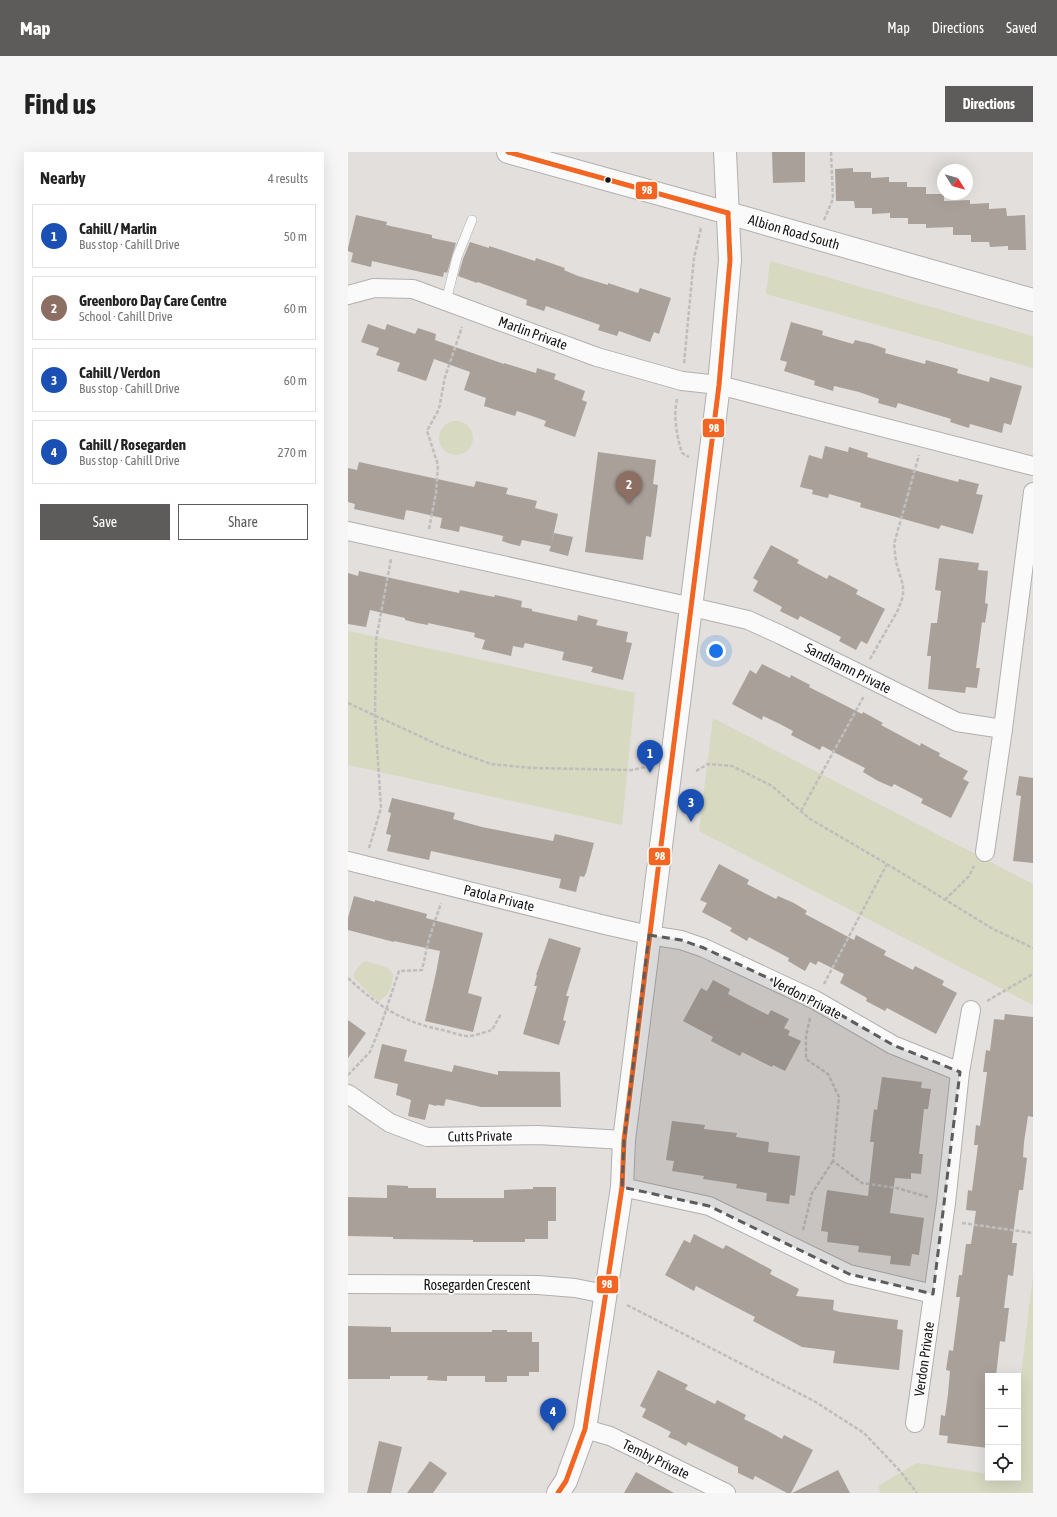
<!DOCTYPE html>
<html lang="en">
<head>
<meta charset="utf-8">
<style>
  :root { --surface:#fff; --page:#f6f6f6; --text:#222; --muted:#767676; --line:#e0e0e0; --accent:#5e5c5a }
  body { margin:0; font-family:"Asap Condensed",sans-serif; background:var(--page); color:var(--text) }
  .controls { position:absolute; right:12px; bottom:12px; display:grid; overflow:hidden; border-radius:0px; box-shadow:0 4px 16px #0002 }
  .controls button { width:36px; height:36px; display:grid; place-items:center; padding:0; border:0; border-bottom:1px solid var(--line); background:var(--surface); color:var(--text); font:20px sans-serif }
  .compass { position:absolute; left:589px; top:12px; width:36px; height:36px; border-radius:50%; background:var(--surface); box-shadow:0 4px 16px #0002; rotate:127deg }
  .you { position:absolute; left:368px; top:499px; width:14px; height:14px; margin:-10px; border:3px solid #fff; border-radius:50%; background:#1a73e8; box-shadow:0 0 0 6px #1a73e833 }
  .badge { display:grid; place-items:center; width:26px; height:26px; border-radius:50%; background:var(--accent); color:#fff; font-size:13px; font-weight:700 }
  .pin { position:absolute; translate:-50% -33px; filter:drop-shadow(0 1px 2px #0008) }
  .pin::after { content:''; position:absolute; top:21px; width:14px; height:12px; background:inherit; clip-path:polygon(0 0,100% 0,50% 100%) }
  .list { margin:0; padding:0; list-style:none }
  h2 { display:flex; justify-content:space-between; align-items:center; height:52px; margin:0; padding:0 16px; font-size:17px }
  h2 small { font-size:13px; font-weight:400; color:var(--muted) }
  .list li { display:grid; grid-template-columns:26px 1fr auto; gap:12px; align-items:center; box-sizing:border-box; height:64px; margin:0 8px 8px; padding:0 8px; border:1px solid var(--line); border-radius:0px }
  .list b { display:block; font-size:15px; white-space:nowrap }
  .list p { margin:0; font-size:13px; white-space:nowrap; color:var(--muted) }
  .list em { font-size:13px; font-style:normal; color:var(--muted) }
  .actions { display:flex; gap:8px; padding:12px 16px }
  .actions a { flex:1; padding:9px 0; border:1px solid var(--accent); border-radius:0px; text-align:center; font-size:14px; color:var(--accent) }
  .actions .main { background:var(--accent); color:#fff }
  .icon { flex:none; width:22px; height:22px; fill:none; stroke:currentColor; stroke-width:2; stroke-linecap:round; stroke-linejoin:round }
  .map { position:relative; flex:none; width:685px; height:1341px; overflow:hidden; border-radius:0px }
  header { display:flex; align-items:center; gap:24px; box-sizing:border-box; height:56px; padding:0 20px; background:var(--accent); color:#fff }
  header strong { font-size:19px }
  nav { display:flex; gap:22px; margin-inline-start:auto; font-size:14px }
  .intro { display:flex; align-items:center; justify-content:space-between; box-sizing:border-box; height:96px; padding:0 24px }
  h1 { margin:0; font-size:28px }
  .button { padding:10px 18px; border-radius:0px; background:var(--accent); color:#fff; font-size:14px; font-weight:700 }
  main { display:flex; gap:24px; padding:0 24px }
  aside { flex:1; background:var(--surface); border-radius:0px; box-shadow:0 4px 16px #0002 }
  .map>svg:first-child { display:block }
  .green { fill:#d7d9c1 }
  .building { fill:#a9a099 }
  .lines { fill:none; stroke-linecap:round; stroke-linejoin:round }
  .service-casing { stroke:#b2afad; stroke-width:10 }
  .minor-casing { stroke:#b2afad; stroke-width:20 }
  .tertiary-casing { stroke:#b2afad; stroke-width:24 }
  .path { stroke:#bfbebe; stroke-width:2.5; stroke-dasharray:4 2; stroke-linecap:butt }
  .service { stroke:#fbfafa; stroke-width:9 }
  .minor { stroke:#fbfafa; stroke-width:18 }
  .tertiary { stroke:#fbfafa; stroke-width:22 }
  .bus-1-casing { stroke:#fff; stroke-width:8 }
  .bus-1 { stroke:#f26522; stroke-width:5 }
  .marked { fill:#5e5c5a; fill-opacity:0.2; stroke:#5e5c5a; stroke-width:3; stroke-dasharray:8 5; stroke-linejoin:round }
  .bus-dot { fill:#171514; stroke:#fff; stroke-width:1.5 }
  .labels { text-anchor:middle; stroke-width:3.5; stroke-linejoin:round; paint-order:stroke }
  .street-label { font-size:14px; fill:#171514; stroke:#fff }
  .line-badge { stroke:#fff; stroke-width:1.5 }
  .badge-label { font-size:11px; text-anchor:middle; font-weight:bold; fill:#fff }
</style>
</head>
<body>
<header>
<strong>Map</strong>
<nav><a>Map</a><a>Directions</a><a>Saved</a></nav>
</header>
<div class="intro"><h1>Find us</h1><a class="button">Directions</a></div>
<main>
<aside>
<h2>Nearby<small>4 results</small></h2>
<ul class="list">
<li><span class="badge" style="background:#1a4fb4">1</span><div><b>Cahill / Marlin</b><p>Bus stop · Cahill Drive</p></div><em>50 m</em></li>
<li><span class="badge" style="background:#8d6e63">2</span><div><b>Greenboro Day Care Centre</b><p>School · Cahill Drive</p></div><em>60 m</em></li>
<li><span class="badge" style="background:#1a4fb4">3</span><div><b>Cahill / Verdon</b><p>Bus stop · Cahill Drive</p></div><em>60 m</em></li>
<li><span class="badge" style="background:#1a4fb4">4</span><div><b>Cahill / Rosegarden</b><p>Bus stop · Cahill Drive</p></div><em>270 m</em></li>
</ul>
<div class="actions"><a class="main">Save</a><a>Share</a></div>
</aside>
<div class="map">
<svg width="685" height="1341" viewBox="0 0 685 1341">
  <rect width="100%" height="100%" fill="#e2dfdc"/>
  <g class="green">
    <path d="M422,109L685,184V216L418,142Z"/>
    <circle cx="108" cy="286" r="17"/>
    <path d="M0,479L287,541L274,673L0,613Z"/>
    <path d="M365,566L685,732V853L351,679Z"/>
    <path d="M17,809L40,816L45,822C45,833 41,844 31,849C24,847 13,832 6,826C5,819 12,813 17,809Z"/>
    <path d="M685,1124V1341H533L530,1334L569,1311L640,1322V1326H670V1247Z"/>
  </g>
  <g class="building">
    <path d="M424,0H457V30L425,31Z"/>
    <path d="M505,16V20H523V26L541,25V30H559V35H578V42H596V49L622,48V52L641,51V57L658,56L659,64L677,63L678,98H660V94L642,95L641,90H623V83H605V75L578,76V72H560V66H542V61L524,62V56H507L506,49H488L487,17Z"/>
    <path d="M8,63L39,70L38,73L84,83V86L108,91L99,121L96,120L95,125L24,109L23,115L3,110L5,101L0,99V96Z"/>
    <path d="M122,90L141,96V94L187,109L188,106L217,116L216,118L230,124L260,133V131L290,141L292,136L323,146L311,182L306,180L302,190L271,179L269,184L250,178L252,173L198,154L196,159L178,153L179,148L130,130L129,131L110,124L115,107Z"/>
    <path d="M443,170L475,179L474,183L505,192L507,188L524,192L538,197L537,201L577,212L578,208L596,213L610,217L609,221L641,230L642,225L674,234L663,273L656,271L654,281L622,272L621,276L602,270L603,267L550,251L548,256L530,251L531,247L511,240L486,234L485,239L466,233L467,229L436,219L439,210L432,208Z"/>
    <path d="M20,172L37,178L39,172L67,182L70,176L88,182L87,188L156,212V211L188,221L189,216L208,222L206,227L237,239L234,248L239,250L227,285L196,274L198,269L184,264L169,259L167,264L136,254L138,246L116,238L122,220L86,207L78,229L49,219L52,211L28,203L31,196L13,190Z"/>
    <path d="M477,294L500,300L501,295L520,301L519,305L551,314L610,330L611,327L631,332L628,342L635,343L625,382L593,373L591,377L559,368L512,355L513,351L499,347L481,342L480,346L464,342L465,338L452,335L461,303L474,307Z"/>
    <path d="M250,300L308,308L305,332L310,333L303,385L298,384L295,408L237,400Z"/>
    <path d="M11,310L126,335L128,329L160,336L158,342L189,349L187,356L210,362L203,393L206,381L225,385L220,404L201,399L203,394L174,388L172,394L163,392L154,389L155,384L112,374L111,380L92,376L94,366L64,359L58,358L56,368L6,357L7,352L0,350V316L9,318Z"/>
    <path d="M423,393L451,408L449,411L479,427L481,423L497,431L510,438L508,442L537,457L519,492L513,489L508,498L491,489L493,485L452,464L450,468L432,459L434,455L405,439L410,429L405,426Z"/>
    <path d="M591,406L631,411L630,418L640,419L637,451L640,452L637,471L634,470L631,494L628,516H632L629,536L618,535L617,541L580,537L583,504H579L581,488L583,471H589L593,439L587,438Z"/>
    <path d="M11,419L111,441L112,438L146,445L147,443L161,446L174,449L173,455L184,457V459L229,469L230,463L250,468L248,473L280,480L278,490L284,491L275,528L243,520L245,515L214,508L216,500L177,491L175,496L165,494L163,504L134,497L137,488L126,485L127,481L80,471V473L69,471L57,468V466L22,458L18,475L0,472V421L10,424Z"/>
    <path d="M414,512L442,526L443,523L462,533L461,535L514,562L515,560L526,566L535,571L533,573L572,594L573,591L584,597L592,601L591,604L620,619L615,627L621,630L603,666L573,651L575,647L546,632L544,635L530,629L515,620L517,616L474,594L472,598L443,583L445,579L432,572L415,564L414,568L384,552L402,518L408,522Z"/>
    <path d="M671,624L685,626V711L665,709L673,644L668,643Z"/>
    <path d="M44,646L107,661L105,667L134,675L205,689L207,682L246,691L238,721L236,725L232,724L228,740L211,736L213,727L83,699L81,708L39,699L43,683L38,682L43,661L40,660Z"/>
    <path d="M371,712L401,728L399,732L428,747L430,744L446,751L459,759L457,762L506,788L508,783L538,799L536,803L565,818L567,814L596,829L594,833L609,841L588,882L539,856L537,859L518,849L519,846L492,831L496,822L470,809L468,813L462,810L457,819L440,809L441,806L401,785L399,789L382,779L384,776L354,760L359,751L352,748Z"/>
    <path d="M6,744L27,750V748L79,762L78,766L135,781L120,841L134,845L125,880L77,869L88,821L92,799L46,789V790L0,778V766Z"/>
    <path d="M201,786L233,796L218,844H221L215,868L218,869L211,893L175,882L189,834H186L189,823H188Z"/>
    <path d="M365,828L382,837L380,842L420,863L423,858L441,867L436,876L442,879L440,883L453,889L437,919L425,913L424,915L394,900L392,904L363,889L365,885L335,869L353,836L359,839Z"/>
    <path d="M657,862L685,865V965L680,964L676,990L675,1005L679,1006L675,1038H671L664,1091H669L665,1124L660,1123L658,1140L656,1156H661L657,1190L652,1189L648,1224H640V1296L599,1291L600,1284L591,1283L593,1263L597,1264L600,1242L602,1219L598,1218L601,1198L605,1199L612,1145H608L611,1123H614L618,1092H623L628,1059L618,1058L620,1038L624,1039L630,993H626L628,973L632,974L639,920H635L638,898L642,899L646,867L656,868Z"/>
    <path d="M0,868L18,881L0,906Z"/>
    <path d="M34,892L59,898L56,909L104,920L106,913L150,923V919L212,920L213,955H133L98,947L96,954L89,953L88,954L81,952L77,968L60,964L63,948L48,943L50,932L26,926Z"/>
    <path d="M534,925L574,930L573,936L583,937L580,957H576L571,1002H575L573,1022L563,1021V1027L547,1026L542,1061L576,1066L571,1103L564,1102L562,1114L542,1112L543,1104L510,1100L511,1094L479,1090L480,1080L473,1079L479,1038L520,1044L526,990H522L524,973L526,957L529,958Z"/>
    <path d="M324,969L357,973L356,977L389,981L388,985L421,990L420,1000L452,1004L447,1044L442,1043L441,1052L418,1049L419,1041L388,1036L389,1032L355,1027L356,1024L324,1019L326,1009L318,1008Z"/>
    <path d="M39,1033L60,1034V1036H88V1046H156V1038L185,1037V1035H208V1069H200V1087H177V1090H125V1088L45,1087V1085L0,1084V1045L39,1046Z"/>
    <path d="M346,1082L375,1097L378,1093L424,1118L422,1122L451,1137L448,1144L486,1148L485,1158L492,1160L550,1168L549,1177L555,1178L551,1218L485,1211L487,1199L454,1195L405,1169L407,1165L378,1150L348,1134L346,1139L317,1123L336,1088L342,1091Z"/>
    <path d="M0,1174L43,1175V1180H144V1178H159V1180H184V1190H191V1220H181V1224H159V1230H137V1224H99V1229L79,1228L80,1224H42V1227H0Z"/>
    <path d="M310,1218L340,1233L337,1237L367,1252L369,1248L398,1263L396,1267L420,1279L434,1287L436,1283L465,1298L443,1341H439L407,1324L405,1328L390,1321V1315L340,1290L338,1294L330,1289L320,1285L323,1280L294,1265L298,1257L292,1254Z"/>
    <path d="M31,1289L54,1295L43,1341H19Z"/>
    <path d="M82,1309L99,1321L85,1341H59Z"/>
    <path d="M490,1318L502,1341H444Z"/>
    <path d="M288,1320L326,1341H276Z"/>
  </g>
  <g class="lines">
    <defs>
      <path id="service" d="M98,149L109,105L124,68"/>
      <g id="minor">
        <path d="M0,143L26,136L65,137L249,205L334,229L371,233L685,314"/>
        <path d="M0,379L344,455L400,468L433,483L609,570L655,577"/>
        <path d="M637,700L655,577L685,340"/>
        <path d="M0,709L257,773L301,783L333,788L356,796L467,848L545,893L612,920"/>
        <path d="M0,942L42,971L79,985L190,983L276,988"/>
        <path d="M274,1035L361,1054L501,1122L585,1142"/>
        <path d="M0,1132L190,1133L227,1136L257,1142"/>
        <path d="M567,1271L598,1051L612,920L623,858"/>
        <path d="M237,1277L262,1284L378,1341"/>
      </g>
      <g id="tertiary">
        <path d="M160,0L380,61L685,148"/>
        <path d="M210,1341L218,1329L237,1277L274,1035L276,988L371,233L382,108L377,0"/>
      </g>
    </defs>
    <use href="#service" class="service-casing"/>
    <use href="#minor" class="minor-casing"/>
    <use href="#tertiary" class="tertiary-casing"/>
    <g class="path">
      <path d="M476,68L485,47L483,0"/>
      <path d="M336,211L346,106L353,76L351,75"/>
      <path d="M329,247C325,264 329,285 334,301L341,305"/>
      <path d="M81,377L88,341L90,313L79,279L91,257L97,225L114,175"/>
      <path d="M522,507L550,458L555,444V433L548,410L546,392L571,303"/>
      <path d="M0,551L93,594L143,612L184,616L284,618L302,614"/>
      <path d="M348,619L360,612L384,614L424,634L462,667L539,712L645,777L685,796"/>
      <path d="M453,659L516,544"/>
      <path d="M21,696L33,656L27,563L28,488L43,407"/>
      <path d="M597,748L621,724L626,714"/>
      <path d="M0,826C32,856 56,871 99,879C106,881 113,884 120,884C127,884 137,880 144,878L153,862"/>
      <path d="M476,832L539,712"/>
      <path d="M639,849L685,822"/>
      <path d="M462,866L458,884V907L480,922L491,945L485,1009L514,1031L549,1036L580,1045"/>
      <path d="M0,923L22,900L33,873L51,819L74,818L81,787L93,751"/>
      <path d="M614,1071L685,1081"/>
      <path d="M455,1078L464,1041L485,1009"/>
      <path d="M279,1153L466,1249L516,1281L553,1320L569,1341"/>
    </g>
    <use href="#service" class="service"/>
    <use href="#minor" class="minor"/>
    <use href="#tertiary" class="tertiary"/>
    <defs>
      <g id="bus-1">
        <path d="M160,0L380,61"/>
        <path d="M210,1341L218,1329L237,1277L274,1035L276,988L371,233L382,108L380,61"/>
      </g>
    </defs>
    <use href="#bus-1" class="bus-1-casing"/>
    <use href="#bus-1" class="bus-1"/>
  </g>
  <path class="marked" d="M301,783L333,788L356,796L467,848L545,893L612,920L585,1142L501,1122L361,1054L274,1035L276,988Z"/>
  <circle class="bus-dot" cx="260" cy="28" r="3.5"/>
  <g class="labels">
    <g class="street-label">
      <text transform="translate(446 80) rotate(16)" y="5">Albion Road South</text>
      <text transform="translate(185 181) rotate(20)" y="5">Marlin Private</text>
      <text transform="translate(500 516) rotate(27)" y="5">Sandhamn Private</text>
      <text transform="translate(151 746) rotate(14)" y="5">Patola Private</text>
      <text transform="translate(459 846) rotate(27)" y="5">Verdon Private</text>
      <text transform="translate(132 984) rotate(-1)" y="5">Cutts Private</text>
      <text x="129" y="1138">Rosegarden Crescent</text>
      <text transform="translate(576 1207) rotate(-82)" y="5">Verdon Private</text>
      <text transform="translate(308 1307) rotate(26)" y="5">Temby Private</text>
    </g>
  </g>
  <g class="line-badge">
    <rect x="287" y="29" width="23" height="19" rx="4" fill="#f26522"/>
    <rect x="354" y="266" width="23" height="20" rx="4" fill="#f26522"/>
    <rect x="300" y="695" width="23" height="19" rx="4" fill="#f26522"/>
    <rect x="248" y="1123" width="23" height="19" rx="4" fill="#f26522"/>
  </g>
  <g class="badge-label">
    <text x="299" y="42">98</text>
    <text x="366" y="280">98</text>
    <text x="312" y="708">98</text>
    <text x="259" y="1136">98</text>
  </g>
</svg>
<div class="controls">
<button>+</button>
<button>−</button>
<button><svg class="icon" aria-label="locate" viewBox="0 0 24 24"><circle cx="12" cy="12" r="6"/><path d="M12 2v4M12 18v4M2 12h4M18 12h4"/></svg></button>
</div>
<svg class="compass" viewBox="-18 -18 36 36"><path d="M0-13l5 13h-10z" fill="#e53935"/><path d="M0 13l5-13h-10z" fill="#767676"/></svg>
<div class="you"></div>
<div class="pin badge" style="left:302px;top:621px;background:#1a4fb4">1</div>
<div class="pin badge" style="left:281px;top:352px;background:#8d6e63">2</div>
<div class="pin badge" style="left:343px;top:670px;background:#1a4fb4">3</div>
<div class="pin badge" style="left:205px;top:1279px;background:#1a4fb4">4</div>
</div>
</main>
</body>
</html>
